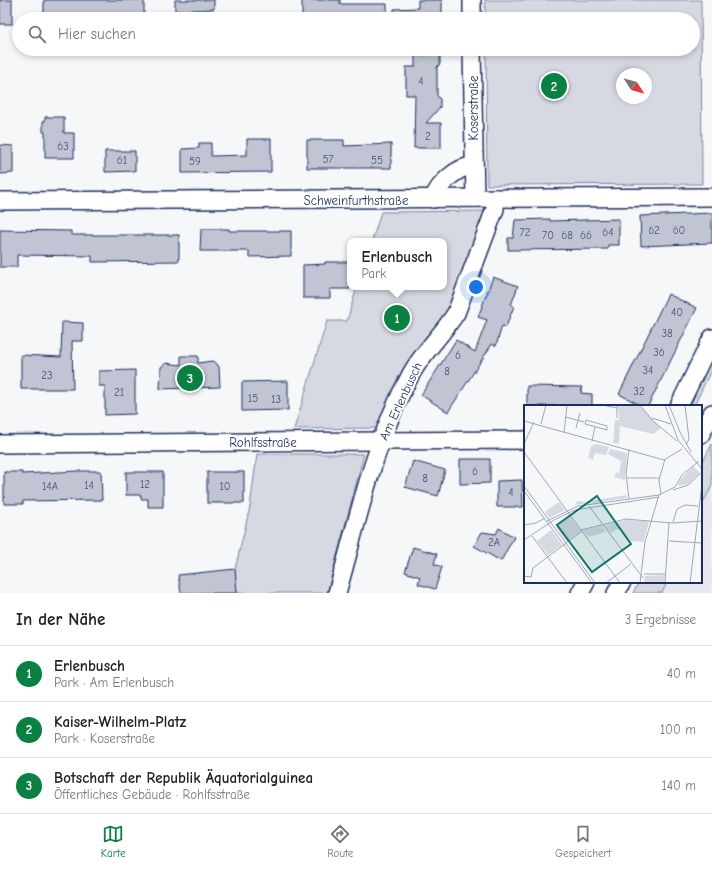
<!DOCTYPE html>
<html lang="de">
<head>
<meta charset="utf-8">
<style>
  :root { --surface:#fff; --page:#f6f6f6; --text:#222; --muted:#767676; --line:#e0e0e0; --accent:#0b8043 }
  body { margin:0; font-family:"Comic Neue",sans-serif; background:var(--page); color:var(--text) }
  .compass { position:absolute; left:616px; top:68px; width:36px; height:36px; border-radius:50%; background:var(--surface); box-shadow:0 2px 6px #0003; rotate:126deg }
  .you { position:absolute; left:476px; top:287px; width:14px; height:14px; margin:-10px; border:3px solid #fff; border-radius:50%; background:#1a73e8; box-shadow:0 0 0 6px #1a73e833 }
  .badge { display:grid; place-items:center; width:26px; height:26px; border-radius:50%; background:var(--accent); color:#fff; font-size:13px; font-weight:700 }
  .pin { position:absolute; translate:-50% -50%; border:2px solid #fff; box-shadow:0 1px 4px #0006 }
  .popup { position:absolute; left:347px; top:238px; width:100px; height:52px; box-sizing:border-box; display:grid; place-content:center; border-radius:8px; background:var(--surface); filter:drop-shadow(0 1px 3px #0005); font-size:13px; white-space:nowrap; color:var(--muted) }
  .popup b { font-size:15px; color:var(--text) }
  .popup::after { content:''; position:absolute; left:50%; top:100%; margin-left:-8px; border:8px solid transparent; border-top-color:var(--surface) }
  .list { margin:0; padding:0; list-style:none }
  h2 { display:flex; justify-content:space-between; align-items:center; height:52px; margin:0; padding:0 16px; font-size:17px }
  h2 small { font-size:13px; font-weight:400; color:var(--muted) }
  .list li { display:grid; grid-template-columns:26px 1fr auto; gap:12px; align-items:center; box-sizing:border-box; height:56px; padding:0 16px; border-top:1px solid var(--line) }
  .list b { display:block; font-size:15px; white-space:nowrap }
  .list p { margin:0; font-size:13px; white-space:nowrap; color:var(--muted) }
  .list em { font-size:13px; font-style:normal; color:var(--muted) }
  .icon { flex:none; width:22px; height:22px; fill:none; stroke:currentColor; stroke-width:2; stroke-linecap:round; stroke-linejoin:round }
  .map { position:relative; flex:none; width:712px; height:593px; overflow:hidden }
  .search { position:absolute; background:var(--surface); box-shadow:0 2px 6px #0003; left:12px; right:12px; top:12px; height:44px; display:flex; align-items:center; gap:10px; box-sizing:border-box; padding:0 14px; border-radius:22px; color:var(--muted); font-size:15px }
  .sheet { height:220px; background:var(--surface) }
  nav { display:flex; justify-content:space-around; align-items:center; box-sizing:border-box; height:56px; border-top:1px solid var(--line); background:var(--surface); font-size:11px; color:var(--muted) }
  nav a { display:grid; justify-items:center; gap:2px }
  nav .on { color:var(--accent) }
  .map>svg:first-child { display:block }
  .built { fill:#e6e8ee }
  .green { fill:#d6d9e2; stroke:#7884a0; fill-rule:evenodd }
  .building { fill:#c0c4d3; stroke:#1b2f5e }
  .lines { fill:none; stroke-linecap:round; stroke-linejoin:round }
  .minor-casing { stroke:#1b2f5e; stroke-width:20 }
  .minor { stroke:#fff; stroke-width:17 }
  .labels { text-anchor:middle; stroke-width:4; stroke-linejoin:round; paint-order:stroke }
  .number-label { font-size:11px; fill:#44547b }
  .street-label { font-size:13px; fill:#1b2f5e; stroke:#fff }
  .inset-road { fill:none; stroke:#9ea7bb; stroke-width:1 }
  .view { fill:#0f766e; fill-opacity:0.15; stroke:#0f766e; stroke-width:2 }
  .inset-edge { fill:none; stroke:#1b2f5e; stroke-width:2 }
</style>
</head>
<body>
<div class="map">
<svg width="712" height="593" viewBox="0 0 712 593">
  <rect width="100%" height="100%" fill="#f6f7f9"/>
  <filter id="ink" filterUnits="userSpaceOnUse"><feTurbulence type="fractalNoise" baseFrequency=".025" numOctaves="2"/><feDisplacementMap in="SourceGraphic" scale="8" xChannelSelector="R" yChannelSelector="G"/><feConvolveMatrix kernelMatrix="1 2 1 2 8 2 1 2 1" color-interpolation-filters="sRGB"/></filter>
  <g filter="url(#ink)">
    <path class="built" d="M712,444V593H633L638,582H701V465Z"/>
    <g class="green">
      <path d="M485,0H701L702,184L487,185L486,49H693V19H485ZM622,74H646V98H622Z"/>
      <path d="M487,211L447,316L379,428L294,429L327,321H347L357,287H444V241H372L381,212Z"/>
      <path d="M712,353V368L694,406H686Z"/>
      <path d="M712,444V486L701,506V465Z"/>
      <path d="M257,454H364L327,593H237L235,569L250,507Z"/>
      <path d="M639,582H667L662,593H633Z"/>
    </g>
    <g class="building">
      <rect x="0" y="0" width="12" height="24"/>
      <rect x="44" y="0" width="100" height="19"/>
      <path d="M175,0H214V9L175,11Z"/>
      <path d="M302,0H340V4H387V19H302Z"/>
      <path d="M418,0H442V19H394V9L418,8Z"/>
      <path d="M440,52V64L437,67V96L440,99V107L426,123H441V148H414L415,95H406V67H415V55H427L429,53Z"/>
      <path d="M45,117H64V133H74V158H45V132H43V121H45Z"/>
      <path d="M247,139H271V172L182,173V149L199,148V143H211V156L247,155Z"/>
      <path d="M307,140H344V146L391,144V168H307Z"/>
      <path d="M0,145L13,146V173L0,174Z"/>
      <path d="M105,151H135V171L105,172Z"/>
      <path d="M712,213V243L641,246L640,216Z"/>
      <path d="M550,219V221L619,219V245H608V249L508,250V238H513L515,220Z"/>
      <path d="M201,229H229V231H291V256L249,257V251H200Z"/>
      <path d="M0,230L71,231V235H179V261L92,262V256L17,255V267H0Z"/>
      <path d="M325,262H350V289H330V298H303V265L325,264Z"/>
      <path d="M493,277L518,286L511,305L514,306L506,327L502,326L496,346L492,344L448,412L421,395L456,340L475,352L487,320L478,317Z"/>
      <path d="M668,294L697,308L648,406H642L619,394Z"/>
      <path d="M62,322L83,323V341H72L73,389H21V355L61,357Z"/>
      <path d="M181,356H198V363L212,361L217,364L219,367L220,387L160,389L161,367L166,363L181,365Z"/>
      <path d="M135,370V414L105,415V386H99V371Z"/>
      <path d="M288,381V410L242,411V382Z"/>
      <path d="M527,386L582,387L581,393L592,394V406H527Z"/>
      <path d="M460,459H490V483L460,484Z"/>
      <path d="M413,461L445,470L438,496L405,487Z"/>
      <path d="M77,471H101L102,500L23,501V504H4V472H22V474Z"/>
      <path d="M126,472H163V507H148V499H141V495H126Z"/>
      <rect x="207" y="472" width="37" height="31"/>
      <path d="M522,480L523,507H497V481Z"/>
      <path d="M499,528L514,537L501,561L474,546L482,532L496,534Z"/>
      <path d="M413,547L437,554L434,564L442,567L435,589L418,584L420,577L405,572Z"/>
      <path d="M235,569L237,593H181L178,575Z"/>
    </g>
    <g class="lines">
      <defs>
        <g id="minor">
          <path d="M472,0V19"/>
          <path d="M472,49L475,198"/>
          <path d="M433,199C439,184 456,167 473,166"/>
          <path d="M0,201L712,197"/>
          <path d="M679,406L712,338"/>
          <path d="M701,434L712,413"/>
          <path d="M0,444L525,440"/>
          <path d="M337,593C358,520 374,441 411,374C423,352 442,335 456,313L495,209V198"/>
          <path d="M580,593L586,582"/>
          <path d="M616,593L622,582"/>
        </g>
      </defs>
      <use href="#minor" class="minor-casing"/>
      <use href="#minor" class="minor"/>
    </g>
  </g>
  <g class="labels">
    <g class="number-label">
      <text x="421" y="85">4</text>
      <text x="428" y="140">2</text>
      <text x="63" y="150">63</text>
      <text x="328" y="163">57</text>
      <text x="122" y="164">61</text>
      <text x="377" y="164">55</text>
      <text x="195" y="165">59</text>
      <text x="654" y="234">62</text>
      <text x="679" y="234">60</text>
      <text x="525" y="236">72</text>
      <text x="608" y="236">64</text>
      <text x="548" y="239">70</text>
      <text x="567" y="239">68</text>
      <text x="586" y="239">66</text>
      <text x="677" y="316">40</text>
      <text x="667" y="337">38</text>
      <text x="659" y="356">36</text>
      <text x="458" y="359">6</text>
      <text x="648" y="374">34</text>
      <text x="447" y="375">8</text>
      <text x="47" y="379">23</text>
      <text x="639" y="395">32</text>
      <text x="119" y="396">21</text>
      <text x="253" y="402">15</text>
      <text x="276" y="403">13</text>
      <text x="475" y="475">6</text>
      <text x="425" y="482">8</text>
      <text x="145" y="488">12</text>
      <text x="89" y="489">14</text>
      <text x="50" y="490">14A</text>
      <text x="225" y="490">10</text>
      <text x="511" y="496">4</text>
      <text x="494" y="546">2A</text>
    </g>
    <g class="street-label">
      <text transform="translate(473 108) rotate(-90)" y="5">Koserstraße</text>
      <text x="356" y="205">Schweinfurthstraße</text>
      <text transform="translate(400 401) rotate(-65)" y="5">Am Erlenbusch</text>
      <text x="263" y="447">Rohlfsstraße</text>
    </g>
  </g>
  <g transform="translate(524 405)">
    <rect width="178" height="178" fill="#f6f7f9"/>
    <path d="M94,0H115L137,23L129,29L96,21L95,39L89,38L91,15H95ZM72,39L85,42L82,50L71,48L69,55L64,53L67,41ZM86,44L103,48L101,75L90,72L92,67L95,69L97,56L84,49ZM169,61L176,68L164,79L154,81L155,76ZM102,90L103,93L51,100L54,96L62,97ZM35,97L41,105L25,113L21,107ZM46,112L57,126L42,137L32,122ZM102,115L125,116L120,137L106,136L96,123L86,128L80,121ZM78,121L82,127L64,132L58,125ZM27,125L38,140L24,150L13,136ZM141,170L140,178H120L121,171Z" fill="#d6d9e2"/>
    <path class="inset-road" d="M78,0L93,3M116,0L129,16L153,36M141,0L154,35L178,64M145,0L156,27M161,0L165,34L162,40M42,12L60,17M93,13V0M128,13L147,19M62,15L83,21V25L61,19ZM0,16L140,55L158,44M17,19L22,0M52,23L56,8M156,27L167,47M40,28L43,0M68,36L71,22M0,39L10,17M178,44V20M0,47L96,178M102,73H136M0,81L71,178M149,85L164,80L178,67M0,86L68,178M137,89L135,75L141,54M105,94L102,69L105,44M65,101L119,173M23,116L54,101L135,90M149,117L153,104L161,100L174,101M0,120L12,118L21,113M57,125L102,114L148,118L178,116M8,131L43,178M0,135L30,115L51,105L135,92M145,136L178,138M120,169H142M0,171L7,172L9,163L58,126M82,178L107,159M116,178L121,137L135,90L151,82L158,70L175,56M141,178L145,117M166,178L178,79"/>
    <path class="view" d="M73,91L107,139L68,167L33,120Z"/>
    <rect width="178" height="178" class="inset-edge"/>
  </g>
</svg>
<svg class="compass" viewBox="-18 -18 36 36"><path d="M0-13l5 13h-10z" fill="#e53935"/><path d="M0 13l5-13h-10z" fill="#767676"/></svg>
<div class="you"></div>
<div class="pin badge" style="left:397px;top:318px">1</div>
<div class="popup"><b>Erlenbusch</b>Park</div>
<div class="pin badge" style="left:554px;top:86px">2</div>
<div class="pin badge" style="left:190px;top:378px">3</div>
<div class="search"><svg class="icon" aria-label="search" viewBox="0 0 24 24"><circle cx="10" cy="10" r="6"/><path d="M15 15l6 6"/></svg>Hier suchen</div>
</div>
<section class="sheet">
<h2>In der Nähe<small>3 Ergebnisse</small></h2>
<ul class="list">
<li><span class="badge">1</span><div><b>Erlenbusch</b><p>Park · Am Erlenbusch</p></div><em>40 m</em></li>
<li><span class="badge">2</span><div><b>Kaiser-Wilhelm-Platz</b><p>Park · Koserstraße</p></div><em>100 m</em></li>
<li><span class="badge">3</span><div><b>Botschaft der Republik Äquatorialguinea</b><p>Öffentliches Gebäude · Rohlfsstraße</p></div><em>140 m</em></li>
</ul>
</section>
<nav>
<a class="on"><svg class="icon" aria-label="map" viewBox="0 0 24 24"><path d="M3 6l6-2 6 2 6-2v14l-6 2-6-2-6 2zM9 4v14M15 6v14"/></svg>Karte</a>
<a><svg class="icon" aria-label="directions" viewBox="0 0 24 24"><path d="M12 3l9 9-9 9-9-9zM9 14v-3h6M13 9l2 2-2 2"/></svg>Route</a>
<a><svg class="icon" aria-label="saved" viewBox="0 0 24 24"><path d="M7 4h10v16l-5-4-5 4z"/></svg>Gespeichert</a>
</nav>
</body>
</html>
